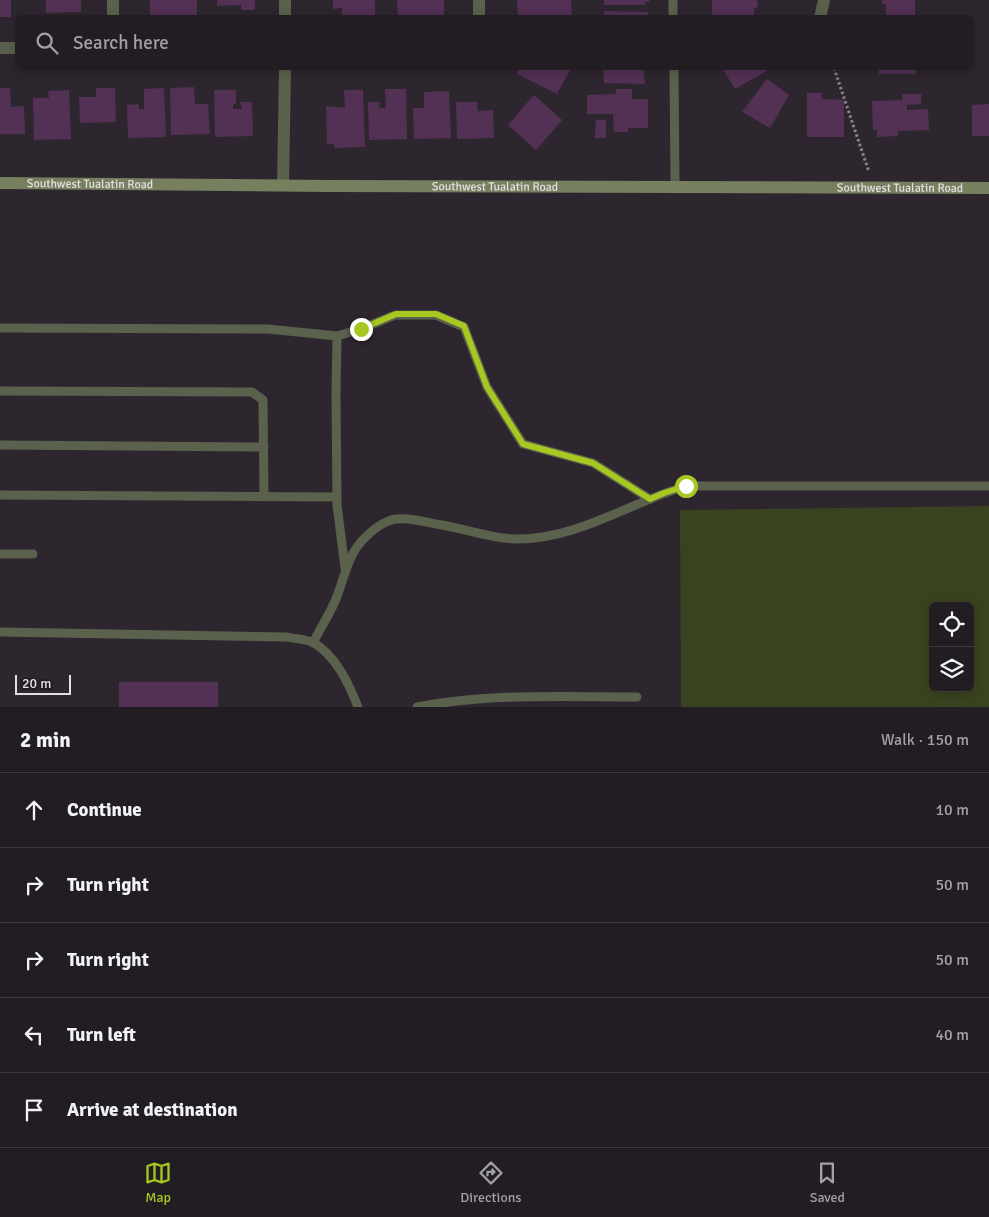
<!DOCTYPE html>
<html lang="en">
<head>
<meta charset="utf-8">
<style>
  :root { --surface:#221c23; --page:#2e2930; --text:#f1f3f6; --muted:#a2a1a6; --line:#3f3a41; --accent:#a6c821 }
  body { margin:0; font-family:Signika,sans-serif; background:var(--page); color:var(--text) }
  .controls { position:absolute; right:15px; bottom:15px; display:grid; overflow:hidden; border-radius:8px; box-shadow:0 2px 12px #0003 }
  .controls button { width:45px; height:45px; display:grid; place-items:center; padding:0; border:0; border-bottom:1px solid var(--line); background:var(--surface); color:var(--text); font:25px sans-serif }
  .scale { position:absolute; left:15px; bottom:12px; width:56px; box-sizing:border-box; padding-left:5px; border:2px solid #e3dee3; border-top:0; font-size:14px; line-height:18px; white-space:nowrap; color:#e3dee3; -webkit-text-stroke:4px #241c25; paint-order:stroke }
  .stop { position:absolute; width:15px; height:15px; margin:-11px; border:4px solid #a6c821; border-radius:50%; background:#fff }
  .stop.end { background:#a6c821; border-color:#fff; box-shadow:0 1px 5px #0008 }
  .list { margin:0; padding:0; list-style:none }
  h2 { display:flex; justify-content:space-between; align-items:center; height:65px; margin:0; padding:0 20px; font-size:21px }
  h2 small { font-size:16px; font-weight:400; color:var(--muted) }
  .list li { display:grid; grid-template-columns:32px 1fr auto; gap:15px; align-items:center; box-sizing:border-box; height:75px; padding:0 20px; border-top:1px solid var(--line) }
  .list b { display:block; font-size:19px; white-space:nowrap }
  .list em { font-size:16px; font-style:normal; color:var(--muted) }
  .icon { flex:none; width:28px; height:28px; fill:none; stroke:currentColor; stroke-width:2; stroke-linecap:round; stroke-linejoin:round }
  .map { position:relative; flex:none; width:989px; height:707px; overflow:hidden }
  .search { position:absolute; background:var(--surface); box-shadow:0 2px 12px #0003; left:15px; right:15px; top:15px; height:55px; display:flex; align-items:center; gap:12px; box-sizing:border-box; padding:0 18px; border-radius:8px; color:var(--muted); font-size:19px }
  .sheet { height:440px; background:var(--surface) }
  nav { display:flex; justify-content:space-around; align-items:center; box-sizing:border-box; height:70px; border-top:1px solid var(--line); background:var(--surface); font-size:14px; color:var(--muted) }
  nav a { display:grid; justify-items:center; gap:2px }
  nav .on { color:var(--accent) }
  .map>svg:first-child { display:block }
  .green { fill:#3a4320; fill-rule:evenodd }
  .building { fill:#533155 }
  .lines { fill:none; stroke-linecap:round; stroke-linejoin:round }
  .path { stroke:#8a848b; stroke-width:3; stroke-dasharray:2.5 2.5; stroke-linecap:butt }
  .service { stroke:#5a614c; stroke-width:9 }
  .minor { stroke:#5a614c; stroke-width:12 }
  .secondary { stroke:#76805e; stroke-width:12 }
  .route { stroke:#a6c821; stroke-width:6 }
  .labels { text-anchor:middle; stroke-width:4; stroke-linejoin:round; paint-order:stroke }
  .street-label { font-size:12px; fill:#e3dee3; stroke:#241c25 }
</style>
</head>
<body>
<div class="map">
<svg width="989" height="707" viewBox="0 0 989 707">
  <rect width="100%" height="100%" fill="#2e262f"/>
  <path class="green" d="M989,506V707H681L680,510ZM933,606H970V688H933Z"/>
  <g class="building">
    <rect x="0" y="0" width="11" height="17"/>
    <path d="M46,0H81V12L46,13Z"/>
    <path d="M150,0H197V15L150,16Z"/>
    <path d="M217,0H255V10H241V5L217,6Z"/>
    <path d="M333,0H375V18H342V8L333,9Z"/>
    <path d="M397,0H444V18H398Z"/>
    <path d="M517,0H571L572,18H518Z"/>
    <path d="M604,0H649V2H645V5H604Z"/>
    <path d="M712,0H757L758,7L754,8V18H712Z"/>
    <path d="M882,0H915V18H886V4H882Z"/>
    <path d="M604,11L648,12V18H604Z"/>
    <path d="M520,68H571L557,94L517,74Z"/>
    <path d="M600,68H643L645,84L604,83L603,70H600Z"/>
    <path d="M722,68H769L770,69L735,89Z"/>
    <rect x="879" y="68" width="37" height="6"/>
    <path d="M767,79L789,95L770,128L742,112Z"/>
    <path d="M194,87L195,104H208L210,134L171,135L170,88Z"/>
    <path d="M0,88H10L11,107L24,106L25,134H0Z"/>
    <path d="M96,88H115L116,122L80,123L79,97H96Z"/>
    <path d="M164,88L166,137L128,138L127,105L139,104V109H144V89Z"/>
    <path d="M385,89H406L407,139L369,140L368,102H380L379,108H386Z"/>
    <path d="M616,89H632V99H648V128H628V132H614L613,114H587V95L616,94Z"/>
    <path d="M69,90L71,139L34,140L33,98H49L48,91Z"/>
    <path d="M214,90H236V104H233V109H242L240,102H252L253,136L215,137Z"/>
    <path d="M344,90H363L365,147L334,148V144H327L326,106L345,108Z"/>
    <path d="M449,91L451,138L414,139L413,108H424V92Z"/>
    <path d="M807,93H822V99L844,100V137H807Z"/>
    <path d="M902,94H921V104L907,105V110L928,109L929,130L898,131V136L877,137V130H873L872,101L902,100Z"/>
    <path d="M534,95L562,120L536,150L508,125Z"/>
    <path d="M456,102H477L478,111L493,110L494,138L457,139Z"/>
    <path d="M989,104V136H972V105Z"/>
    <path d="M596,120H606V138H595Z"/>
    <rect x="119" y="682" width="99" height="25"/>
  </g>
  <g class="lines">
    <path class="path" d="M834,68L869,172"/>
    <g class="service">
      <path d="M673,0V18"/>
      <path d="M674,68L675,187"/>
      <path d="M0,328L268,329L337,336L336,394L337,505L345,568"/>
      <path d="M337,336L361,329L395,315H436L464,327L487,387L523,444L593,463L650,499"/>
      <path d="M0,391L252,392L263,400L264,496"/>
      <path d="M0,445L264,447"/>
      <path d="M0,495L337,497"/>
      <path d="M0,554H33"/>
      <path d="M0,632L287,637C295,639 307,639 314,643C336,656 349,684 358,707"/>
      <path d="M313,643C320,628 330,614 336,599C348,568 347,550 376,528C381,524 391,519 397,519C411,517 428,523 442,525C466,529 492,539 517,539C578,539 629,503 686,486H989"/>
      <path d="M417,707C490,693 564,697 637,697"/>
    </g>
    <g class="minor">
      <path d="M113,0V18"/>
      <path d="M479,0V18"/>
      <path d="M285,18V0"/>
      <path d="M820,18L824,0"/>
      <path d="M0,48H18"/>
      <path d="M283,185L285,68"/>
    </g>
    <path class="secondary" id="s1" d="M0,183L329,186L989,188"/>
  </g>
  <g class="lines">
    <path class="route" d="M361,329L396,314H436L464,326L487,387L523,444L593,463L650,499L664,493L686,486"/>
  </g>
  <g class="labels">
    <g class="street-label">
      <text dy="4" stroke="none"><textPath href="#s1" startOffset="90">Southwest Tualatin Road</textPath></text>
      <text dy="4" stroke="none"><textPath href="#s1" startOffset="495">Southwest Tualatin Road</textPath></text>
      <text dy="4" stroke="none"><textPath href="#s1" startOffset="900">Southwest Tualatin Road</textPath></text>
    </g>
  </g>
</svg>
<div class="controls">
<button><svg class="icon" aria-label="locate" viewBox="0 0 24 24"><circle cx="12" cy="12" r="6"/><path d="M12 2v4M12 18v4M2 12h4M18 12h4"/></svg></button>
<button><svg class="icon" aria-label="layers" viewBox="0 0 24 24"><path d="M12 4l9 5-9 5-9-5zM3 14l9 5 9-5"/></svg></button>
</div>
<div class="scale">20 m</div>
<div class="stop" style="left:686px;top:486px"></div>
<div class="stop end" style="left:361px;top:329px"></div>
<div class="search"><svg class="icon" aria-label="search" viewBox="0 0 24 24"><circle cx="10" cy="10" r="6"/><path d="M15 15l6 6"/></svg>Search here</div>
</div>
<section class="sheet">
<h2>2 min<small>Walk · 150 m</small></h2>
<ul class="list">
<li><svg class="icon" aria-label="ahead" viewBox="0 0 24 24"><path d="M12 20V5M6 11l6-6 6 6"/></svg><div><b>Continue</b></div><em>10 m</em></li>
<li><svg class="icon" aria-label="right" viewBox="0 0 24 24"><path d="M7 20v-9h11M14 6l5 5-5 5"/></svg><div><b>Turn right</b></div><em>50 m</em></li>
<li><svg class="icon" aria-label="right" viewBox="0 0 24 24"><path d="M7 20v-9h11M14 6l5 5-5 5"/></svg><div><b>Turn right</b></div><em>50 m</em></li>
<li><svg class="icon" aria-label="left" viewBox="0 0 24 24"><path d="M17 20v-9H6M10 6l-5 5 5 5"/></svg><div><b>Turn left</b></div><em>40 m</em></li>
<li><svg class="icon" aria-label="arrive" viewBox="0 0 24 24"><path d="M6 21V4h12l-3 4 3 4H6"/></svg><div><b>Arrive at destination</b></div></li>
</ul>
</section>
<nav>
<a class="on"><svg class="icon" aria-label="map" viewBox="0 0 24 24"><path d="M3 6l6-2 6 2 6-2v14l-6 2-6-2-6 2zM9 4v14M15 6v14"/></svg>Map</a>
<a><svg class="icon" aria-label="directions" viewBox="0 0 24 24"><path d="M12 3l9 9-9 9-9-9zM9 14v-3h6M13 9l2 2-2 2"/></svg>Directions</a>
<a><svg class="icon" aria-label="saved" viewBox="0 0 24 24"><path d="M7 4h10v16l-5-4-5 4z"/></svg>Saved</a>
</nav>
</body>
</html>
